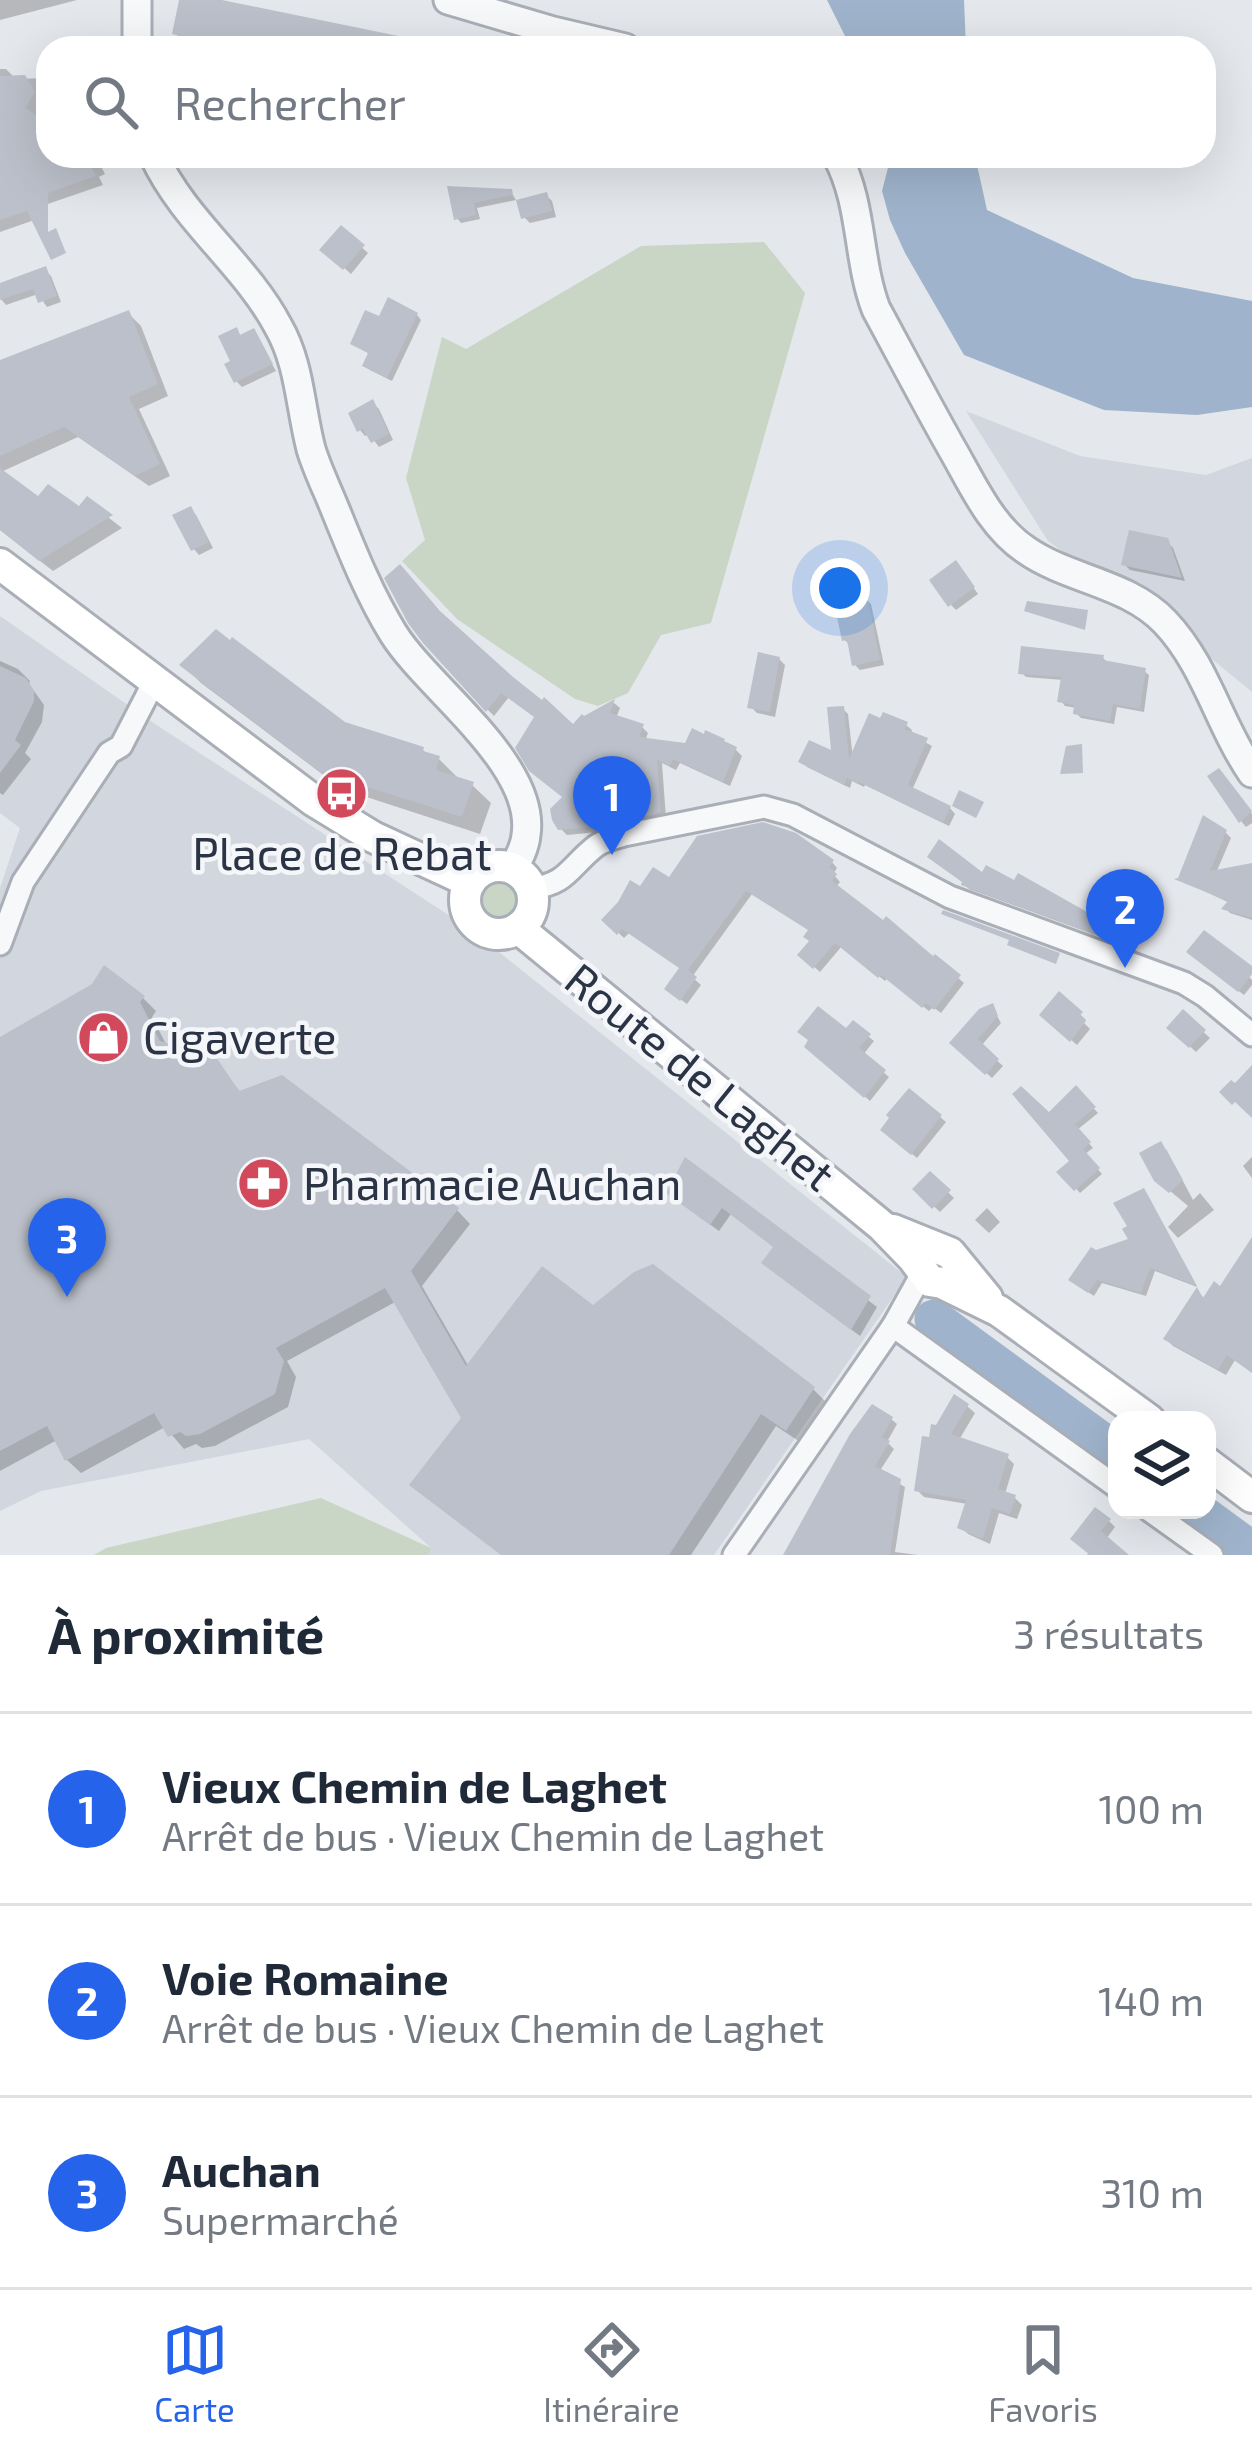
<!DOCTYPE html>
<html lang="fr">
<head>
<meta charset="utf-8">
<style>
  :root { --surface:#fff; --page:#f2f2f3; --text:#1f2937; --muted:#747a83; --line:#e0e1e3; --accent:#2563eb }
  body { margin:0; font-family:"Exo 2",sans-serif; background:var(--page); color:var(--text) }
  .controls { position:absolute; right:36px; bottom:36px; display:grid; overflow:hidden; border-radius:24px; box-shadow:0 12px 48px #0002 }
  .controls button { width:108px; height:108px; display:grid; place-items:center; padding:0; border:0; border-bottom:3px solid var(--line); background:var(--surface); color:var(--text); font:60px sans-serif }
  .you { position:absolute; left:840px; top:588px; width:42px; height:42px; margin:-30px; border:9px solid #fff; border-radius:50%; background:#1a73e8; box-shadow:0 0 0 18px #1a73e833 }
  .badge { display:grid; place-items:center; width:78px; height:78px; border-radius:50%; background:var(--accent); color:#fff; font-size:39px; font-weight:700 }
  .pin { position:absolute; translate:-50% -99px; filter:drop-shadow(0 3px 6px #0008) }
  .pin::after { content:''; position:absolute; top:63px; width:42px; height:36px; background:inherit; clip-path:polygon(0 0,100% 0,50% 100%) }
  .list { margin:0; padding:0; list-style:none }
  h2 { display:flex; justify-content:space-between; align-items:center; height:156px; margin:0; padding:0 48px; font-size:51px }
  h2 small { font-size:39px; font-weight:400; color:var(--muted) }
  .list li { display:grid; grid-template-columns:78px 1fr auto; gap:36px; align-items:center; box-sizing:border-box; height:192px; padding:0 48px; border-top:3px solid var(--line) }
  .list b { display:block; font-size:45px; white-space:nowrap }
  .list p { margin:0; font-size:39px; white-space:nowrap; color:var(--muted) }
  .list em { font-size:39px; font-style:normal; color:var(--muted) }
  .icon { flex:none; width:66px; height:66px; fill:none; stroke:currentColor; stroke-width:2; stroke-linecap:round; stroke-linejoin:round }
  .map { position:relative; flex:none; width:1252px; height:1555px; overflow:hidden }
  .search { position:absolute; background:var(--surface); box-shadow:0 12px 48px #0002; left:36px; right:36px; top:36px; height:132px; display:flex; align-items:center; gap:30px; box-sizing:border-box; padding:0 42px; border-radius:36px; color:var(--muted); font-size:45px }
  .sheet { height:732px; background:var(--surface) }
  nav { display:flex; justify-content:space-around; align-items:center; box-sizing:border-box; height:168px; border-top:3px solid var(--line); background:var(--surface); font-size:33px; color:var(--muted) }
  nav a { display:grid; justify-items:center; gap:6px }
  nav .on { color:var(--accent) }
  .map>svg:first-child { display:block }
  .built { fill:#d2d6de }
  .green { fill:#c9d6c5 }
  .water { fill:#9fb4cc }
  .shadow { fill:#0003 }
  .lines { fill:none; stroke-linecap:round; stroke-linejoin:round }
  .river { stroke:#9fb4cc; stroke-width:39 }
  .building { fill:#bbc0ca }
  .minor-casing { stroke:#a9aeb7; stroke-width:27 }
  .tertiary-casing { stroke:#a9aeb7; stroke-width:33 }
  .secondary-casing { stroke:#a9aeb7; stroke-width:36 }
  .minor { stroke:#f7f8fa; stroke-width:21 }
  .tertiary { stroke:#f7f8fa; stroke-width:27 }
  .secondary { stroke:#fff; stroke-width:30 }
  .labels { text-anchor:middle; stroke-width:9; stroke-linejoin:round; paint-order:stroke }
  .poi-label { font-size:45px; fill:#2b3445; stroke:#f4f6f9; text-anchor:start }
  .street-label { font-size:45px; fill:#2b3445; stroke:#f4f6f9 }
</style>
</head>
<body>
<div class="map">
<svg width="1252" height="1555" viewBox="0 0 1252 1555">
  <rect width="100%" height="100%" fill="#e4e7ec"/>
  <g class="built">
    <path d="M966,411L1080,456L1206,475L1252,458V692L1196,646L1048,541Z"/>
    <path d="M0,616L155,724L470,929L907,1277L714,1555H428L430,1547L309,1439L41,1491L0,1511V888L20,828L0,813Z"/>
  </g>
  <g class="green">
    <path d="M764,242L805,293L711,623L661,635L628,693L598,706L575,699L457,619L402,561L425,540L406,478L442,337L466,349L641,246Z"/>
    <circle cx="499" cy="900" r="23"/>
    <path d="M321,1498L431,1548L428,1555H94L106,1548Z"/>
  </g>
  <g class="water">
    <path d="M827,0H964L966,48H851Z"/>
    <path d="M891,156H975L987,210L1133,278L1252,301V407L1197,415L1104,410L964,355L905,253L890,220L882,191Z"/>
  </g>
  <g class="shadow">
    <path d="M0,0H77L0,20Z"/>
    <path d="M182,0H207L445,48H202L187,45L175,33Z"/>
    <path d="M115,38L124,48H92L91,40Z"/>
    <path d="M0,69H6L16,79L48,78V156H96L105,174L99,177L103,185L42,206L46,216L0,232Z"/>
    <path d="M451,189L511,192L516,200L477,208L480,219L461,223L457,218Z"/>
    <path d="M546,195L552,201L556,217L530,223L524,217Z"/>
    <path d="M341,229L368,253L351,274L324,250Z"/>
    <path d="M45,270L51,276L61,302L47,307L38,294L6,305L0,298V286Z"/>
    <path d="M129,314L141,326L168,396L139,409L170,476L149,486L78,437L1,472L39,500L80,511L87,501L122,528L53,571L0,530V364Z"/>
    <path d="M417,315L421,320L392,381L370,370L366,365L371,355L354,344L380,320Z"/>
    <path d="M236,331L243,337L254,332L276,371L242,387L236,381Z"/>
    <path d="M373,403L379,409L393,440L379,447L369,434L365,436L360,430Z"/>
    <path d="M190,509L196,515L213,548L199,555L194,549Z"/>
    <path d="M1166,541L1173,548L1185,581L1130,570L1124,564Z"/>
    <path d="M961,570L978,594L956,610L951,605Z"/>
    <path d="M866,599L871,604L884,665L860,670L855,665L851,646L844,639Z"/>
    <path d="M443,618L511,679L574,728L614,703L620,708L616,718L642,727L648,733L645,741L736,750L742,756L730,786L680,763L676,770L662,763L666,818L609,831L567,835L560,828L565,797L537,718L509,697L494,716L488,710L425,641Z"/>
    <path d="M1102,657L1107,662L1144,671L1149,675L1144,712L1117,707L1114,724L1081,718L1076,713L1077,708L1065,706L1061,701L1063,680L1026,677L1022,673Z"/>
    <path d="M779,659L785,665L775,717L757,713L751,707Z"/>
    <path d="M0,661L18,669L30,681L29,684L44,705L42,722L25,753L31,759L3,795L0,793Z"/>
    <path d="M183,665L343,725L422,749L428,755L438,758L457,777L472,785L491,803L480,834L342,789L201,683Z"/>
    <path d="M843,709L848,714L853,759L906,725L912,730L911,734L932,746L912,790L950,808L955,814L949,826L865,785L864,787L852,781L850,788L807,767L802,761L834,755Z"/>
    <path d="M1224,778L1252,814V823L1246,827L1241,821Z"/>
    <path d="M1225,832L1231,838L1216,873L1252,867V920L1230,913L1226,909L1230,903L1180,880Z"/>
    <path d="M832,862L837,868L833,874L840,882L836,887L935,958L964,983L941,1013L933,1007L929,1011L887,978L885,981L842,946L820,972L801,955L812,942L811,931L752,894L692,977L701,985L687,1004L673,994L682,969L629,933L624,938L605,920L641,891L670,882Z"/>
    <path d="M983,877L1101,924L1105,928L1101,937L969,889L965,885Z"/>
    <path d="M1205,933L1252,980V985L1244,995L1195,957Z"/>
    <path d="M1060,995L1086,1020L1084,1023L1090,1029L1077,1045L1043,1015Z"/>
    <path d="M143,998L156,1011L152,1017L167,1046L214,1060L242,1094L457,1210L470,1224L422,1286L469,1367L593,1309L813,1389L826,1402L800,1442L776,1426L691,1555H502L464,1418L397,1301L287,1361L296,1377L288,1407L215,1446L202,1448L196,1444L184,1449L165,1427L81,1473L67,1460L57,1440L0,1471V1041Z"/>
    <path d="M992,1007L1001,1023L981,1046L1003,1066L992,1078L953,1043Z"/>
    <path d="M1183,1013L1210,1038L1196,1052L1170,1028Z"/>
    <path d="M853,1024L874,1041L863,1055L889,1077L870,1101L807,1046L846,1033Z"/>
    <path d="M1076,1089L1098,1113L1077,1130L1093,1148L1085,1154L1102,1174L1080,1193L1061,1172L1073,1161L1049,1116Z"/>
    <path d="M940,1117L946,1122L917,1158L889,1135Z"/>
    <path d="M1166,1149L1193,1200L1200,1193L1214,1210L1178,1238L1168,1227L1188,1206L1163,1185Z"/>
    <path d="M1252,1157V1178L1243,1166Z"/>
    <path d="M686,1162L877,1307L860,1336L773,1271L776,1248L731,1214L719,1231L678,1201Z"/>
    <path d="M930,1175L954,1198L940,1212L916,1189Z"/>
    <path d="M1148,1196L1197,1287L1155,1271L1146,1296L1102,1283L1094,1296L1077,1285L1132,1241Z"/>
    <path d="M987,1208L1000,1222L989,1233L975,1220Z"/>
    <path d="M1252,1259V1372L1235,1360L1226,1375L1173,1346L1166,1339L1198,1292L1206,1300L1221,1290Z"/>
    <path d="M967,1406L975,1413L959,1440L1007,1457L1014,1464L1005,1494L1015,1498L1022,1505L1017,1519L999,1513L990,1544L968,1534L961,1527L968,1504L924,1497L917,1490L932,1440Z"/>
    <path d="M891,1419L897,1424L887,1442L894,1449L879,1472L905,1487L895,1552L918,1555H786Z"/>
    <path d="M1109,1521L1115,1527L1106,1539L1122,1555H1087L1089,1552L1074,1539Z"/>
  </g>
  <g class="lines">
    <g class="river">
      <path d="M934,1319L1117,1453"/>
      <path d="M1196,1510L1252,1551"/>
    </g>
  </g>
  <g class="building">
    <path d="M179,0H222L418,40V48H239L184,37L172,34Z"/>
    <path d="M25,75L35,92L25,108L48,123V156H86L96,176L48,193V232L56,228L66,253L51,260L27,211L0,220V76Z"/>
    <path d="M447,186L512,189L513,195L474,203L476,215L454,220Z"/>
    <path d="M547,192L552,211L521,219L516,200Z"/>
    <path d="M341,225L365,245L343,270L319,250Z"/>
    <path d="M46,266L57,296L38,303L33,289L0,300V283Z"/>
    <path d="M388,297L418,313L387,378L362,366L368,353L350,344L365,310L379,316Z"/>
    <path d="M129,310L158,384L129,397L160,464L135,476L64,427L0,456V360Z"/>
    <path d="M237,327L240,335L254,328L273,364L234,383L224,364L230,361L218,336Z"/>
    <path d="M373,399L389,434L371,443L363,429L357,432L348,413Z"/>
    <path d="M0,468L38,496L48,484L79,506L87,496L113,515L39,561L0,530Z"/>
    <path d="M191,506L209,542L191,551L172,515Z"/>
    <path d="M1129,530L1168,538L1182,578L1121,565Z"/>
    <path d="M956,560L975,587L948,607L929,580Z"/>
    <path d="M400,564L440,611L513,677L542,700L544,697L573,724L582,714L584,716L615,699L610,713L644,724L639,737L685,743L692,728L704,734L705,730L725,739L724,741L737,747L723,782L673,759L670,766L657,760L661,812L601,826L558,830L552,820L550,809L562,797L529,771L515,748L534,717L501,693L486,712L423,643L408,623L384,578Z"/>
    <path d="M867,596L880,660L852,666L847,640L842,641L834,603Z"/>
    <path d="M1027,601L1088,610L1085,630L1024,611Z"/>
    <path d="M216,629L230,640L232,637L345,722L424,747L423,751L440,756L436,770L474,782L462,817L320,772L179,665Z"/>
    <path d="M1021,646L1104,655L1103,660L1146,668L1140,709L1113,704L1110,721L1073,714L1074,705L1057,702L1061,677L1018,674Z"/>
    <path d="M758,652L780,657L770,712L747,708Z"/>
    <path d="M0,666L26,678L34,691V701L15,740L21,745L0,773Z"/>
    <path d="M844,706L849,759L869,713L880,718L883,712L908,722L905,729L928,738L908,785L951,806L943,823L859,782L858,784L847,778L844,785L798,762L809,740L831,750L827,707Z"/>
    <path d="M1082,744L1083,773L1060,774L1066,746Z"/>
    <path d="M1219,768L1252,811L1239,823L1207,776Z"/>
    <path d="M959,790L984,802L976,818L952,806Z"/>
    <path d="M1203,815L1227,830L1210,871L1252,863V918L1221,909L1228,901L1174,879L1178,878Z"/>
    <path d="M763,822L796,833L834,860L829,867L837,874L832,881L883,920L886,916L933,956L935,954L961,975L934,1010L926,1003L922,1008L881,975L878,978L835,943L813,969L797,955L809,941L803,937L808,930L746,891L688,970L697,977L680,1001L664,989L679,968L622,929L617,935L601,920L618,902L630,880L640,886L653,867L669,877L697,836Z"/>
    <path d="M939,839L982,872L986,865L1014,880L1018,873L1103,921L1096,935L961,885L962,882L927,857Z"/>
    <path d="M943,910L1060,953L1056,964L1007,945L1009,940L941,914Z"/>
    <path d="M1204,930L1252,966V974L1238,992L1186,952Z"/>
    <path d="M104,965L145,996L140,1002L160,1041L216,1057L239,1091L282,1075L459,1208L411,1271L466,1366L542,1266L593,1305L634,1272L653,1264L815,1387L786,1431L761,1414L669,1555H501L409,1485L461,1418L385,1288L276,1348L284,1361L275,1394L200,1434L186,1436L180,1432L168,1437L154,1413L65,1461L47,1426L0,1451V1037L92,984Z"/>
    <path d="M1059,991L1083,1012L1080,1015L1086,1021L1070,1042L1039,1015Z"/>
    <path d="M993,1003L998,1016L978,1039L999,1059L985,1075L949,1043L979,1009Z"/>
    <path d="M818,1006L846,1028L853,1020L871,1034L859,1048L886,1070L864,1098L804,1047L808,1040L797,1032Z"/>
    <path d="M1183,1009L1206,1030L1189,1048L1166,1028Z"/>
    <path d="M1252,1065V1118L1235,1102L1232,1105L1219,1092L1231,1080L1235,1083Z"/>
    <path d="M1076,1085L1096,1107L1075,1124L1091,1142L1083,1149L1100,1168L1074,1191L1056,1172L1069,1161L1012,1094L1021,1086L1049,1112Z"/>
    <path d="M909,1088L942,1115L911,1155L880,1130L889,1118L886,1115Z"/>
    <path d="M1161,1141L1183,1180L1169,1193L1154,1181L1139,1153Z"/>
    <path d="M685,1157L871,1296L851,1330L761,1263L773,1247L722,1208L710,1225L666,1193Z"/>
    <path d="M930,1171L951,1190L932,1209L912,1189Z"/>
    <path d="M1144,1188L1197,1286L1150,1268L1141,1293L1097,1280L1088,1293L1068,1280L1091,1247L1096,1250L1128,1239L1122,1229L1127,1226L1113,1203Z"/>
    <path d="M1252,1237V1373L1227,1355L1218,1370L1163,1339L1197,1287L1203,1298L1214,1281L1220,1286Z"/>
    <path d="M954,1394L969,1404L951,1434L1009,1454L998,1489L1016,1495L1010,1514L992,1508L983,1539L957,1528L966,1500L914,1491L922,1436L929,1437L931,1424L936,1425Z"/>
    <path d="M872,1404L893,1417L882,1437L890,1441L875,1466L901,1479L890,1555H783L850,1434Z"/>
    <path d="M1095,1507L1111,1519L1101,1531L1129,1555H1090L1070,1539Z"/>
  </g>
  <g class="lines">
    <defs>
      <g id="minor">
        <path d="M531,888C567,885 570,866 596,846C604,840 614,838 624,835L764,807L793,815L950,897L1184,983L1205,996L1252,1035"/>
        <path d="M0,944L23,882L109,753L121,746L155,680"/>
        <path d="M893,1326L1117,1487"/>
        <path d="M1149,1510L1212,1555"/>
        <path d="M734,1555L893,1326L923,1272"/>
      </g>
      <g id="tertiary">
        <path d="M137,0V48"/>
        <path d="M448,0L553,31L625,48"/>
        <path d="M154,156C184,221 245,264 278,326C300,364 300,407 311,449C317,469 327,489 335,509C352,551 369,594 393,633C427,688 537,764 526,835C525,847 519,858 513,869"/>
        <path d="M837,156C863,204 857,259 876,309C901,355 925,401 951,447C972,483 990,526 1026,550C1069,580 1128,583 1165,622C1206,665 1219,725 1252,773"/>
      </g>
      <g id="secondary">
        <path d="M0,564L314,801L373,837L470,882"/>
        <circle cx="499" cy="900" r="34"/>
        <path d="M518,928L882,1226L913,1258L930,1281L942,1283L999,1311L1149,1420"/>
        <path d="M893,1230L950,1253L987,1298"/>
        <path d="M1207,1463L1252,1497"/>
      </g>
    </defs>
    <use href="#minor" class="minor-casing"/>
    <use href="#tertiary" class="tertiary-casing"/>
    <use href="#secondary" class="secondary-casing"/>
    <use href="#minor" class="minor"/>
    <use href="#tertiary" class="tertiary"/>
    <use href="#secondary" class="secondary"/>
  </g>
  <defs>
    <symbol id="bus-disc" viewBox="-11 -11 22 22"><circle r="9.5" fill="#d1495b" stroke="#f4f6f9"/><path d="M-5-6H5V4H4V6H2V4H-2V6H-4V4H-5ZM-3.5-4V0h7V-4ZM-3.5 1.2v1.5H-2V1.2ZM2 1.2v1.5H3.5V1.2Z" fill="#fff"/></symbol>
    <symbol id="shop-disc" viewBox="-11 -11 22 22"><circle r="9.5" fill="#d1495b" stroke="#f4f6f9"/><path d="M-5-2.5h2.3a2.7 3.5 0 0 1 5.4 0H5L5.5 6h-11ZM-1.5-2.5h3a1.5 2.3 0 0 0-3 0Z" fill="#fff"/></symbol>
    <symbol id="pharmacy-disc" viewBox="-11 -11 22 22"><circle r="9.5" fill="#d1495b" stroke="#f4f6f9"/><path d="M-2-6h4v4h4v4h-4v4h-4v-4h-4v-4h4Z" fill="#fff"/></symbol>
  </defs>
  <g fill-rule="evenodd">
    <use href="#bus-disc" x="312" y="764" width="59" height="59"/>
    <use href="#shop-disc" x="74" y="1008" width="59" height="59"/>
    <use href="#pharmacy-disc" x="234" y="1154" width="59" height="59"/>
  </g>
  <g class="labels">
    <g class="poi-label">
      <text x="342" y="870" text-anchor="middle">Place de Rebat</text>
      <text x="143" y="1054">Cigaverte</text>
      <text x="303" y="1200">Pharmacie Auchan</text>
    </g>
    <g class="street-label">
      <text transform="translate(700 1077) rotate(39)" y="16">Route de Laghet</text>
    </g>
  </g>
</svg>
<div class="controls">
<button><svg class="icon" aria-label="layers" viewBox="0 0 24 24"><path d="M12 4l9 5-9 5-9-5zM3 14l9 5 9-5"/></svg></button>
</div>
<div class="you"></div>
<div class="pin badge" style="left:612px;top:855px">1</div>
<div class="pin badge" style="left:1125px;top:968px">2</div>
<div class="pin badge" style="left:67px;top:1297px">3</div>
<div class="search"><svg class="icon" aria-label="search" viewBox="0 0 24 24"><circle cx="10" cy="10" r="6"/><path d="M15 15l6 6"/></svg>Rechercher</div>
</div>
<section class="sheet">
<h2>À proximité<small>3 résultats</small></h2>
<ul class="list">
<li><span class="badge">1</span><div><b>Vieux Chemin de Laghet</b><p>Arrêt de bus · Vieux Chemin de Laghet</p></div><em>100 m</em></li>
<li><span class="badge">2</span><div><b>Voie Romaine</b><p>Arrêt de bus · Vieux Chemin de Laghet</p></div><em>140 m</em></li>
<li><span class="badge">3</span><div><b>Auchan</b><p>Supermarché</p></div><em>310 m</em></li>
</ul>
</section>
<nav>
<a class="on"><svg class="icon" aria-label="map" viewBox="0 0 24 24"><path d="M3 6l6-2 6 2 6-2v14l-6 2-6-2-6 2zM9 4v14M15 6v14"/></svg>Carte</a>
<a><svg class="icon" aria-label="directions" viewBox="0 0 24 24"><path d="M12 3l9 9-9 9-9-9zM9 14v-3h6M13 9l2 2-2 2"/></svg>Itinéraire</a>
<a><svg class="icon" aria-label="saved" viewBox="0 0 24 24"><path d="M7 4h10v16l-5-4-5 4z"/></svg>Favoris</a>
</nav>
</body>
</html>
